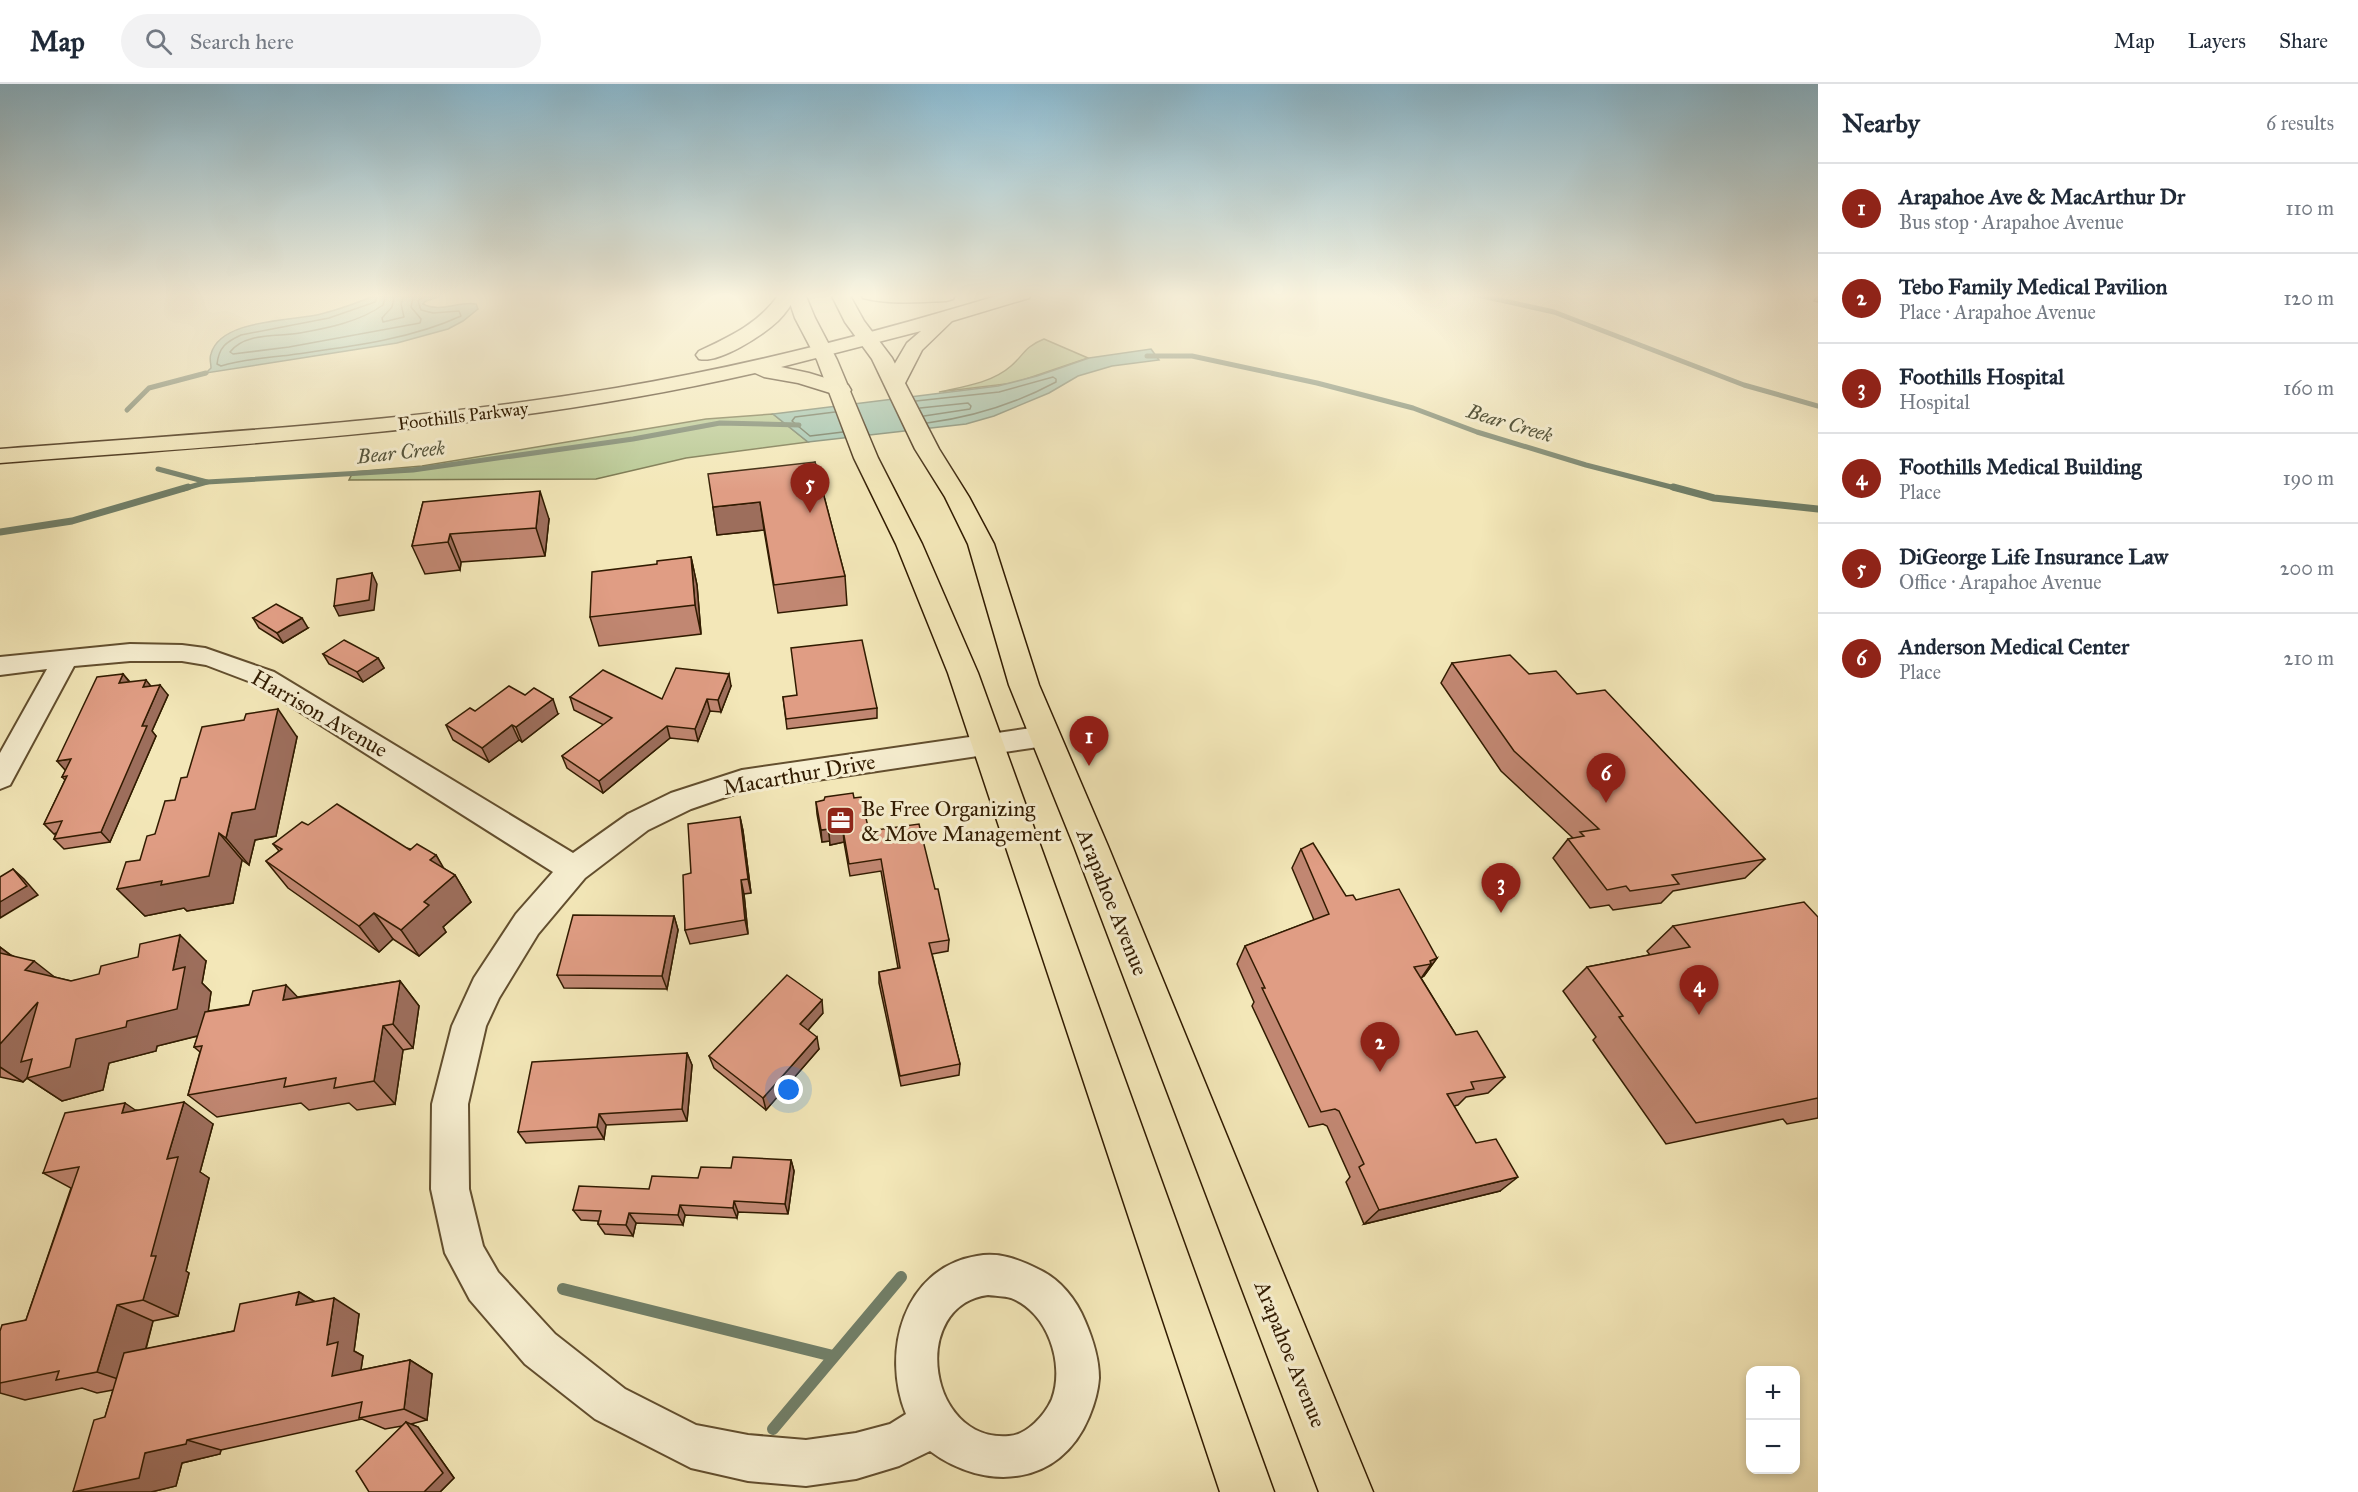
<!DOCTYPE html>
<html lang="en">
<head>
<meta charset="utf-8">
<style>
  :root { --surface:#fff; --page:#f2f2f3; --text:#1f2937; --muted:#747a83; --line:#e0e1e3; --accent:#8f2418 }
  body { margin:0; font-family:"IM FELL Great Primer",serif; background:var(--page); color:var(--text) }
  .controls { position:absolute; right:18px; bottom:18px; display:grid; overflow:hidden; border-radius:12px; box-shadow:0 3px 9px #0003 }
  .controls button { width:54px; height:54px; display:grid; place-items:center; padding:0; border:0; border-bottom:2px solid var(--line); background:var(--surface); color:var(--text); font:30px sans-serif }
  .you { position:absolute; left:789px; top:1006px; width:21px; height:21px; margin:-15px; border:4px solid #fff; border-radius:50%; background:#1a73e8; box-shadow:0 0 0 9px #1a73e833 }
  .badge { display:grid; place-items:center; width:39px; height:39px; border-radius:50%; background:var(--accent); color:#fff; font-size:20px; font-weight:700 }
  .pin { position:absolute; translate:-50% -50px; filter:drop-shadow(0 2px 3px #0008) }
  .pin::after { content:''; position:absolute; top:32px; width:21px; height:18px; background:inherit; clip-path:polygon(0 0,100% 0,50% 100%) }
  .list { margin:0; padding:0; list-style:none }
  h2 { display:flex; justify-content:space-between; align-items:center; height:78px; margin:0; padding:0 24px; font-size:26px }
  h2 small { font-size:20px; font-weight:400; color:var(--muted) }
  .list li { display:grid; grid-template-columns:39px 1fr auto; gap:18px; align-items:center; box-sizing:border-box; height:90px; padding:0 24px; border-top:2px solid var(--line) }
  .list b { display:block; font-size:22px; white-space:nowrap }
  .list p { margin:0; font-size:20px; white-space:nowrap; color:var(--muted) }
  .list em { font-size:20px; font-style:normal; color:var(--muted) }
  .icon { flex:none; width:33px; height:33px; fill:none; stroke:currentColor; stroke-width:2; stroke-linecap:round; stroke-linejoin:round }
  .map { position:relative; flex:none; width:1818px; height:1408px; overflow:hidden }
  header { display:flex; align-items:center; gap:36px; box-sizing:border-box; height:84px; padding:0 30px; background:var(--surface); border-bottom:2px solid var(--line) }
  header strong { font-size:28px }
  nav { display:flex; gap:33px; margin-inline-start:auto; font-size:21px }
  .search { width:420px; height:54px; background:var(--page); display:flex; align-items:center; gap:15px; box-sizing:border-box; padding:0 21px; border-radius:33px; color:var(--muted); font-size:22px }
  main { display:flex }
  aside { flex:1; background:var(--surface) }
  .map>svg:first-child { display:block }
  .green { fill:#b6c792; stroke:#747149; stroke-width:1.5 }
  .water { fill:#9bc0ac; stroke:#717e67; stroke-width:1.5 }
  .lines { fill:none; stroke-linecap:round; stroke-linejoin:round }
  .shore { stroke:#666e56; stroke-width:1.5 }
  .stream-far2 { stroke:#717e67; stroke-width:5 }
  .stream-far1 { stroke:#717e67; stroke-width:7 }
  .stream { stroke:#717e67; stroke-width:12 }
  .street-casing { stroke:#624e2e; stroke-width:4 }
  .primary-casing { stroke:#311b00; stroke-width:3 }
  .highway-casing { stroke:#311b00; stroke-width:3 }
  .street { fill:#f7efd1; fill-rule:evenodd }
  .primary { fill:#f3e7b8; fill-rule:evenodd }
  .highway { fill:#f3e7b8; fill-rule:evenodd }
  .wall { fill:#c18772; stroke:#311b00; stroke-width:1.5 }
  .shaded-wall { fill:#9d6e5c; stroke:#311b00; stroke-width:1.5 }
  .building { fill:#e09d84; stroke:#311b00; stroke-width:1.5 }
  .labels { text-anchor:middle; stroke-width:6; stroke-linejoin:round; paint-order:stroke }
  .far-street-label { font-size:18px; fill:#311b00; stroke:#f7efd1 }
  .far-water-label { font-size:20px; font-style:italic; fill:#56553c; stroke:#f7efd1 }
  .street-label { font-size:22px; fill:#311b00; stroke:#f7efd1 }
  .poi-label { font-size:22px; fill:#311b00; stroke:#f7efd1; text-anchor:start }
</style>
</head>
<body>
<header>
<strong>Map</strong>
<div class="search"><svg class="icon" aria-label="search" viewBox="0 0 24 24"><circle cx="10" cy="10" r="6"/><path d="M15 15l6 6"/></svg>Search here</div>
<nav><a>Map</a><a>Layers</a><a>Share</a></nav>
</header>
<main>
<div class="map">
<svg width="1818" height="1408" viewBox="0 0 1818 1408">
  <rect width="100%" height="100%" fill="#f3e7b8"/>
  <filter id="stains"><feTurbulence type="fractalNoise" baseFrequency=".00333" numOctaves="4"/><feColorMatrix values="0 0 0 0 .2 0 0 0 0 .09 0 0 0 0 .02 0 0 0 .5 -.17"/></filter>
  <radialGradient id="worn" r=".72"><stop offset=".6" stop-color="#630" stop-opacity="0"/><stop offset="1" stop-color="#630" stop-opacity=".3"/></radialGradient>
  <g class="green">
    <path d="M1044,255L1088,274L1014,299L939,308C962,303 992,299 1011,282C1024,271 1024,263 1044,255Z"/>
    <path d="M773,330L808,358L686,374L596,395L349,396L353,388L422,382L706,335Z"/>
  </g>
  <g class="water">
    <path d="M378,210H447L426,217L423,220C440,229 459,217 476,220L478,225L463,237L448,245L397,259L206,289L211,284C211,279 209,274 211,270C220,235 292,237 321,230C340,225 360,218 378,210Z"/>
    <path d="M1151,265L1159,276L1112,282L1078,292L1049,309L994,332L966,340L808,358L773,330L998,302L1037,292L1089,274Z"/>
  </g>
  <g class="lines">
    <g class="shore">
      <path d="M379,210L375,218L329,234L241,251C226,258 219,263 217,280L221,282C244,275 266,274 290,271C346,263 409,256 461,232L459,227L433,229L421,226L418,217L428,210"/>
      <path d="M386,210L383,221C359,238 328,244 300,249C278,253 245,248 230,268L233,270L289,263L420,239L421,235L411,223L414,210"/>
      <path d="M395,210L392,223L382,234L383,238L404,233L401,220L404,210"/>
      <path d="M916,317L999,308L1053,293L1056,295V298C1015,320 973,333 927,339"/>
      <path d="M920,324L968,319L971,322L970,325L924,332"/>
      <path d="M835,328L795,333L792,337L810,352L843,348"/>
    </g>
    <g class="stream-far2">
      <path d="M1473,210L1554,228L1744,301L1818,322"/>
      <path d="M1147,272H1192L1317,299L1413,324L1477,348L1586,381L1679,405"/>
      <path d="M127,326L149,304L206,289"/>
      <path d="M158,385L207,398"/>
      <path d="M183,405L207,398L413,386L633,355L720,339L799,341"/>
    </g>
    <g class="stream-far1">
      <path d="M1673,403L1714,414L1818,425"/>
      <path d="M0,448L72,437L188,403"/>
    </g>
    <g class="stream">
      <path d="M563,1205L833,1272"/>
      <path d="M773,1345L901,1193"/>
    </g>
    <defs>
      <path id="street" d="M130,560L182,561L205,564L274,588L573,769L628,730L671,709L742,686L1045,642L1055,645L1059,652L1055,659L1045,662L743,707L691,725L648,746L585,794L538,850L499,914L486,942L468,1020L469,1105L483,1162L498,1188L555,1250L625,1305L696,1341L748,1351L806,1356L856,1349L890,1340L906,1330C881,1269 903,1184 977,1172C999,1168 1018,1175 1038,1185C1060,1195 1076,1215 1085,1237C1093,1256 1099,1274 1099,1294C1098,1308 1094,1321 1089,1333C1060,1403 985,1408 930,1367L899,1382L856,1395L806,1402L748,1397L691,1384L595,1335L525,1280L470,1216L445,1169L431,1105L432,1020L452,942L474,894L516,830L553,788L256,600L206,581L182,577H130L74,582L10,701L0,705V669L47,585L0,591V573ZM988,1211C995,1212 1004,1212 1011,1214C1048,1228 1065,1280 1052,1315C1045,1331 1027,1351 1009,1352C927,1359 909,1221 988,1211Z"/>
      <g id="primary">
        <path d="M787,210H805L815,234L837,276L878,374L922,460L978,589L1274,1408H1220L948,589L896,460L854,374L817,276L795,234Z"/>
        <path d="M831,210H849L864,237L892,274L939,365L969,413L994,460L1039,601L1108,762L1373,1408H1319L1074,762L1009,601L968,460L945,413L915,365L872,275L845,238Z"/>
      </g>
      <g id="highway">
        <path d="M779,210H797C792,220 786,229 778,237C763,251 719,280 699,275L696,271L699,267C729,253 760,239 779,210Z"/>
        <path d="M861,210H955V211L953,215L946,217C919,218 890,221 863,214Z"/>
        <path d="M1003,210H1031L1029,214L952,237L922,266L903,303L895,304L887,303L884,298L907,259L921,247L781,283L809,289L848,301L851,306L848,311L840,312L798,299L764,293L755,289C507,346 253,359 0,379V365C206,349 412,338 616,304C747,282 875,249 1003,210Z"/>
      </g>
    </defs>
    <use href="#street" class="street-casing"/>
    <use href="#primary" class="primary-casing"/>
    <use href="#highway" class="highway-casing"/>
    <use href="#street" class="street"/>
    <use href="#primary" class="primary"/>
    <use href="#highway" class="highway"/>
  </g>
  <g class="wall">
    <path d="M1814,210H1818V218L1814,217L1817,212L1813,211Z"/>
    <path d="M815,378L845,492L847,521L778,529L764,446L717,451L713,423Z"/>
    <path d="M423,418L549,435L545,472L461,478L460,486L425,490L412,462Z"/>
    <path d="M691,473L697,501L701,550L599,562L590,533L657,480Z"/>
    <path d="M253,534L308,544L283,559L259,544Z"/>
    <path d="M323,570L378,574L384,584L363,598L329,580Z"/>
    <path d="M1452,579L1529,590L1577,610L1765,775L1745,794L1673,807L1661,819L1613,826L1609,821L1590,824L1553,774L1568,755L1573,754L1501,687L1441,599Z"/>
    <path d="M123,590L130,598L150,602L168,611L152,647L156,652L110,758L64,765L54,755L56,749L54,750L44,740L65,696L62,693Z"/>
    <path d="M731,602L721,628L710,627L698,657L670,654L603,709L567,684L562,672L604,641L574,626L570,613L662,615Z"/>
    <path d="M783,613L877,624V634L787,645Z"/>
    <path d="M475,627L558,630L522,658L519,656L489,678L453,656L446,641Z"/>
    <path d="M297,653L276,752L255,756L249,781L242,776L233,819L187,827L184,824L145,832L117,805L140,776L175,716Z"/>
    <path d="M854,714L869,747L935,805L949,856L948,867L932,870L960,980L959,991L901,1002L879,899V888L898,884L881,787L850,792L844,758L830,761V757L822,758L817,730L816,718Z"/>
    <path d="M740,733L743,747L751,809L744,810L748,850L690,860L685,846L691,789Z"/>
    <path d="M308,741L436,771L443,784L455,791L471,818L443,843L446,848L419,872L393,855L379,868L288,804L266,777L279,767L273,760Z"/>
    <path d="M1301,765L1346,812L1356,816L1437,874L1424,892L1421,894L1456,951L1505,993L1488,1009L1466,1013L1458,1021L1454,1022L1500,1107L1364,1140L1346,1098L1350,1093L1327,1042L1323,1040L1309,1043L1252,922L1254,918L1237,880L1245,862L1314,836L1292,784Z"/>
    <path d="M674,832L678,846L667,905L564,904L557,891Z"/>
    <path d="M1818,833V1034L1787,1040L1783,1035L1666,1060L1593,956L1596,953L1563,907L1587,883L1650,871L1647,867L1673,842Z"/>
    <path d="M0,863L11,871L54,893L71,897L206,877L202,899L211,908L208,927L400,897L419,922L413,964L403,966L395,1020L357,1026L349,1019L309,1026L301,1019L217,1033L188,1011L200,968L194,963L198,952L157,962L156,967L109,979L103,1006L62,1017L27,994L23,998L0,993Z"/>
    <path d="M823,929L808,946L819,965L766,1026L714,984L709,972Z"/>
    <path d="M687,969L692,981L687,1037L606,1041L604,1055L526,1059L518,1048Z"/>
    <path d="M136,1026L213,1040L200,1088L209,1094L186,1187L189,1189L178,1232L153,1237L146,1265L234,1247L299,1208L315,1218L359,1230L354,1267L363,1272L361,1286L410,1276L432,1290L427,1336L411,1340L418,1343L454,1394L440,1408H369L402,1342L385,1345L362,1335L221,1366L220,1370L182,1379L176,1402L151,1408H73L105,1333L113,1306L97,1309L82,1304L25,1316L0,1309V1247L26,1236L71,1104L43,1089Z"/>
    <path d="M791,1076L794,1087L788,1130L738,1128L737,1134L685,1131L683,1141L636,1139L633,1152L605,1150L598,1140V1137L581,1136L573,1126L698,1094L731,1084Z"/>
  </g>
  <g class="shaded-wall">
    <path d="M540,407L549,435L545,472L536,444Z"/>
    <path d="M760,418L764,446L717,451L713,423Z"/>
    <path d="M450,450L461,478L460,486L448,458Z"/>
    <path d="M691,473L697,501L701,550L695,521Z"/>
    <path d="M372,489L377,500L374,526L339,532L334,522Z"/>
    <path d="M302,534L308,544L283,559L277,549Z"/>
    <path d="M378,574L384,584L363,598L357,588Z"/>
    <path d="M123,590L131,600L119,599Z"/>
    <path d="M729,590L731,602L721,628L718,616Z"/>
    <path d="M146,596L154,606L143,603Z"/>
    <path d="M160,601L168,611L152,647L156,652L110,758L101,748L142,642Z"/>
    <path d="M553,615L558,630L522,658L516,643Z"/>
    <path d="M707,615L710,627L698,657L695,645Z"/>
    <path d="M278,625L297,653L276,752L255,756L249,781L226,754L232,729Z"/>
    <path d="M512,641L519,656L489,678L482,664Z"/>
    <path d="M667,642L670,654L603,709L599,697Z"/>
    <path d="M71,675L66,687L57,677Z"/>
    <path d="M740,733L743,747L751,809L748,795Z"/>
    <path d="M829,745L830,757L822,758L821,746Z"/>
    <path d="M843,746L844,758L830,761L829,749Z"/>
    <path d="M219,749L242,776L233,819L187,827L184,824L145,832L117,805Z"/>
    <path d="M436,771L450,795L455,791L471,818L443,843L446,848L419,872L401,846L424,818L430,776Z"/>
    <path d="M13,785L24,795L38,811L0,834V818Z"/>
    <path d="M741,796L744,810L748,850L745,836Z"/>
    <path d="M374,829L393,855L379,868L359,842Z"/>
    <path d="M674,832L678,846L667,905L662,892Z"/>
    <path d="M180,851L206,877L202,899L211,908L205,950L157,962L156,967L109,979L103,1006L62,1017L27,994L23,998L0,983V960L38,918L76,955L127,937L173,886Z"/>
    <path d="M0,863L27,884L34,877L66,902L58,912L0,875Z"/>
    <path d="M1437,874L1424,892L1422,893L1431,880L1430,877Z"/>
    <path d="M400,897L419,922L413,964L393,940Z"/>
    <path d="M286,901L310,926L283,916Z"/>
    <path d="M822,916L823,929L802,953L800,940Z"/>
    <path d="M383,942L403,966L395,1020L374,997Z"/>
    <path d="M817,953L819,965L766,1026L763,1014Z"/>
    <path d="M687,969L692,981L687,1037L682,1025Z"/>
    <path d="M184,1018L213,1040L200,1088L209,1094L186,1187L189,1189L178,1232L143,1216L167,1075Z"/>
    <path d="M125,1019L157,1041L122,1029Z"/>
    <path d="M599,1030L606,1041L604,1055L597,1043Z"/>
    <path d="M791,1076L794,1087L788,1130L785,1120Z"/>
    <path d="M1518,1093L1500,1107L1364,1140L1379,1126Z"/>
    <path d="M734,1117L738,1128L737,1134L733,1124Z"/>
    <path d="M680,1121L685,1131L683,1141L678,1131Z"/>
    <path d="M629,1129L636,1139L633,1152L626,1141Z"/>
    <path d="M299,1208L325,1224L296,1221Z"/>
    <path d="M334,1214L359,1230L354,1267L363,1272L358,1305L332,1292L327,1261Z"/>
    <path d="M117,1221L153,1237L136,1301L97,1288Z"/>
    <path d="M410,1276L432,1290L427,1336L404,1325Z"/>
    <path d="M406,1338L418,1343L454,1394L440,1408H424Z"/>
    <path d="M187,1356L221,1366L220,1370L182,1379L176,1402L151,1408H76L145,1369Z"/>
  </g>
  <g class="building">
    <path d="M815,378L845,492L774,501L760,418L713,423L708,390Z"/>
    <path d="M540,407L536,444L450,450L448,458L412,462L423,418Z"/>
    <path d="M691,473L695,521L590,533L592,488L657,480V477Z"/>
    <path d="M372,489L369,516L334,522L337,495Z"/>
    <path d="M276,520L302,534L277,549L253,534Z"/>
    <path d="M344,556L378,574L357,588L323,570Z"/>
    <path d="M862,556L877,624L786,635L783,613L797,611L791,564Z"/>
    <path d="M1510,571L1529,590L1556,587L1577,610L1605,606L1765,775L1672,791L1679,800L1630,807L1626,802L1607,806L1568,755L1584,752L1580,748L1599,745L1514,667L1452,579Z"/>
    <path d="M676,584L729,590L718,616L707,615L695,645L667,642L599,697L562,672L612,634L570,613L603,586L662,615Z"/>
    <path d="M123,590L119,599L146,596L143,603L160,601L142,642H147L101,748L54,755L62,737L44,740L67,692L62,693L71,675L57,677L97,593Z"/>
    <path d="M509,602L525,611L534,604L553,615L516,643L512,641L482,664L446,641L470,624L475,627Z"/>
    <path d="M278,625L255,725L232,729L226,754L219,749L209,792L161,801L162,797L117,805L126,778L140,776L147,752L155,750L165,717L175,716L181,694L187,693L202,643L244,636L246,630Z"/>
    <path d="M853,709L854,714L861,713L869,747L919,740L935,805H938L949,856L929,859L960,980L900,992L879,888L900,884L881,775L849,780L843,746L829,749V745L821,746L816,718L824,716L825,713Z"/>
    <path d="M337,720L410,766L417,760L436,771L430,776L455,791L424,818L429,821L401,846L374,829L359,842L266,777L282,765L273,760L302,738L308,741Z"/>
    <path d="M740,733L748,795L741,796L745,836L685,846L683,791L691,789L688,740Z"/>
    <path d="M1313,759L1346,812L1353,811L1356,816L1399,805L1437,874L1430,877L1431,880L1414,883L1456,951L1477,947L1505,993L1471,998L1474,1005L1447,1010L1476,1059L1496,1055L1518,1093L1379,1126L1359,1083L1364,1080L1339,1027L1335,1025L1321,1028L1262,904H1265L1245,862L1329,830L1301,765Z"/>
    <path d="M13,785L27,802L0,818V793Z"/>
    <path d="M1804,818L1818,833V1014L1696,1039L1619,933L1623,932L1587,883L1690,863L1673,842Z"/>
    <path d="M573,831L674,832L662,892L557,891Z"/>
    <path d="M180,851L173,886L185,883L177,925L127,937L126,943L76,955L70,983L27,994L32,975L21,978L38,918L0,960V869L34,877L25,886L71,897L99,890L101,882L138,873L140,860Z"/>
    <path d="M787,891L822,916L800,940L817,953L763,1014L709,972Z"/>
    <path d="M400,897L393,940L383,942L374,997L334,1004L336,994L284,1003L286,994L188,1011L202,962L194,963L205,928L249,921L253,907L286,901L283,916Z"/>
    <path d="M687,969L682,1025L599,1030L597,1043L518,1048L532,978Z"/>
    <path d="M184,1018L167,1075L178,1073L151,1172H156L143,1216L117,1221L97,1288L56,1296L59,1287L0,1299V1247L2,1241L26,1236L79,1083L43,1089L65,1029L125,1019L122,1029Z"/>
    <path d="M733,1073L791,1076L785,1120L734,1117L733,1124L680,1121L678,1131L629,1129L626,1141L598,1140L601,1127L573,1126L579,1102L649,1105L652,1092L698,1094L701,1083L731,1084Z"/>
    <path d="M299,1208L296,1221L334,1214L327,1261L338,1258L332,1292L410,1276L404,1325L359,1334L362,1318L187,1356L186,1360L145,1369L139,1394L73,1408L94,1336L105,1333L124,1269L234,1247L240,1220Z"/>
    <path d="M406,1338L443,1389L424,1408H369L356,1387Z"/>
  </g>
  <linearGradient id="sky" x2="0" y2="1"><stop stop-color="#89b9d0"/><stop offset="0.52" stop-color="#faf4df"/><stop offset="1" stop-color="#faf4df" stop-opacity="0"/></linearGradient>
  <rect width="1818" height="407" fill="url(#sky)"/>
  <defs>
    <symbol id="office-square" viewBox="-11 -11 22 22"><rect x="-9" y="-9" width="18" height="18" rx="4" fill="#8f2418" stroke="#f7efd1"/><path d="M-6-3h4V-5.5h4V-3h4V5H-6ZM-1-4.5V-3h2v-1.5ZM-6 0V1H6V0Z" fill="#fff"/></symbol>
  </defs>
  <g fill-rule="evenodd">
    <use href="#office-square" x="824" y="720" width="33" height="33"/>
  </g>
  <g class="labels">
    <g class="far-street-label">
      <text transform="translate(463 332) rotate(-7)" y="6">Foothills Parkway</text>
    </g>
    <g class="far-water-label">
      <text transform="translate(1510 339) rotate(17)" y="7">Bear Creek</text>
      <text transform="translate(401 368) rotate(-6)" y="7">Bear Creek</text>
    </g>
    <g class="street-label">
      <text transform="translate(320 629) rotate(30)" y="8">Harrison Avenue</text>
      <text transform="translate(799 690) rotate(-10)" y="8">Macarthur Drive</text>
      <text transform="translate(1113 818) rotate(68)" y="8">Arapahoe Avenue</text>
      <text transform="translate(1291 1270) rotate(68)" y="8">Arapahoe Avenue</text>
    </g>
    <g class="poi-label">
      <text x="861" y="732">Be Free Organizing<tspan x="861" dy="25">&amp; Move Management</tspan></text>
    </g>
  </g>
  <rect width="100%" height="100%" filter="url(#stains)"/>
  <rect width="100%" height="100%" fill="url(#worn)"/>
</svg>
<div class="controls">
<button>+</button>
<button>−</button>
</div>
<div class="you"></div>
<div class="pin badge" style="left:1089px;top:682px">1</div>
<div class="pin badge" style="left:1380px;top:988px">2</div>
<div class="pin badge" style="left:1501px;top:829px">3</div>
<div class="pin badge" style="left:1699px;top:931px">4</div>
<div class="pin badge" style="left:810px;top:429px">5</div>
<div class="pin badge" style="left:1606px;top:719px">6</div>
</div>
<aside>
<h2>Nearby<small>6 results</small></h2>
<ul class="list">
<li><span class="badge">1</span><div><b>Arapahoe Ave &amp; MacArthur Dr</b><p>Bus stop · Arapahoe Avenue</p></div><em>110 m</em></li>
<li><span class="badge">2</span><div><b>Tebo Family Medical Pavilion</b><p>Place · Arapahoe Avenue</p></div><em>120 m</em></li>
<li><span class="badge">3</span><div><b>Foothills Hospital</b><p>Hospital</p></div><em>160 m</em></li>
<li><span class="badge">4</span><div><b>Foothills Medical Building</b><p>Place</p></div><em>190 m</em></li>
<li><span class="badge">5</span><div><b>DiGeorge Life Insurance Law</b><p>Office · Arapahoe Avenue</p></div><em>200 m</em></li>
<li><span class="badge">6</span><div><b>Anderson Medical Center</b><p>Place</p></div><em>210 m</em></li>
</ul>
</aside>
</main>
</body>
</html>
